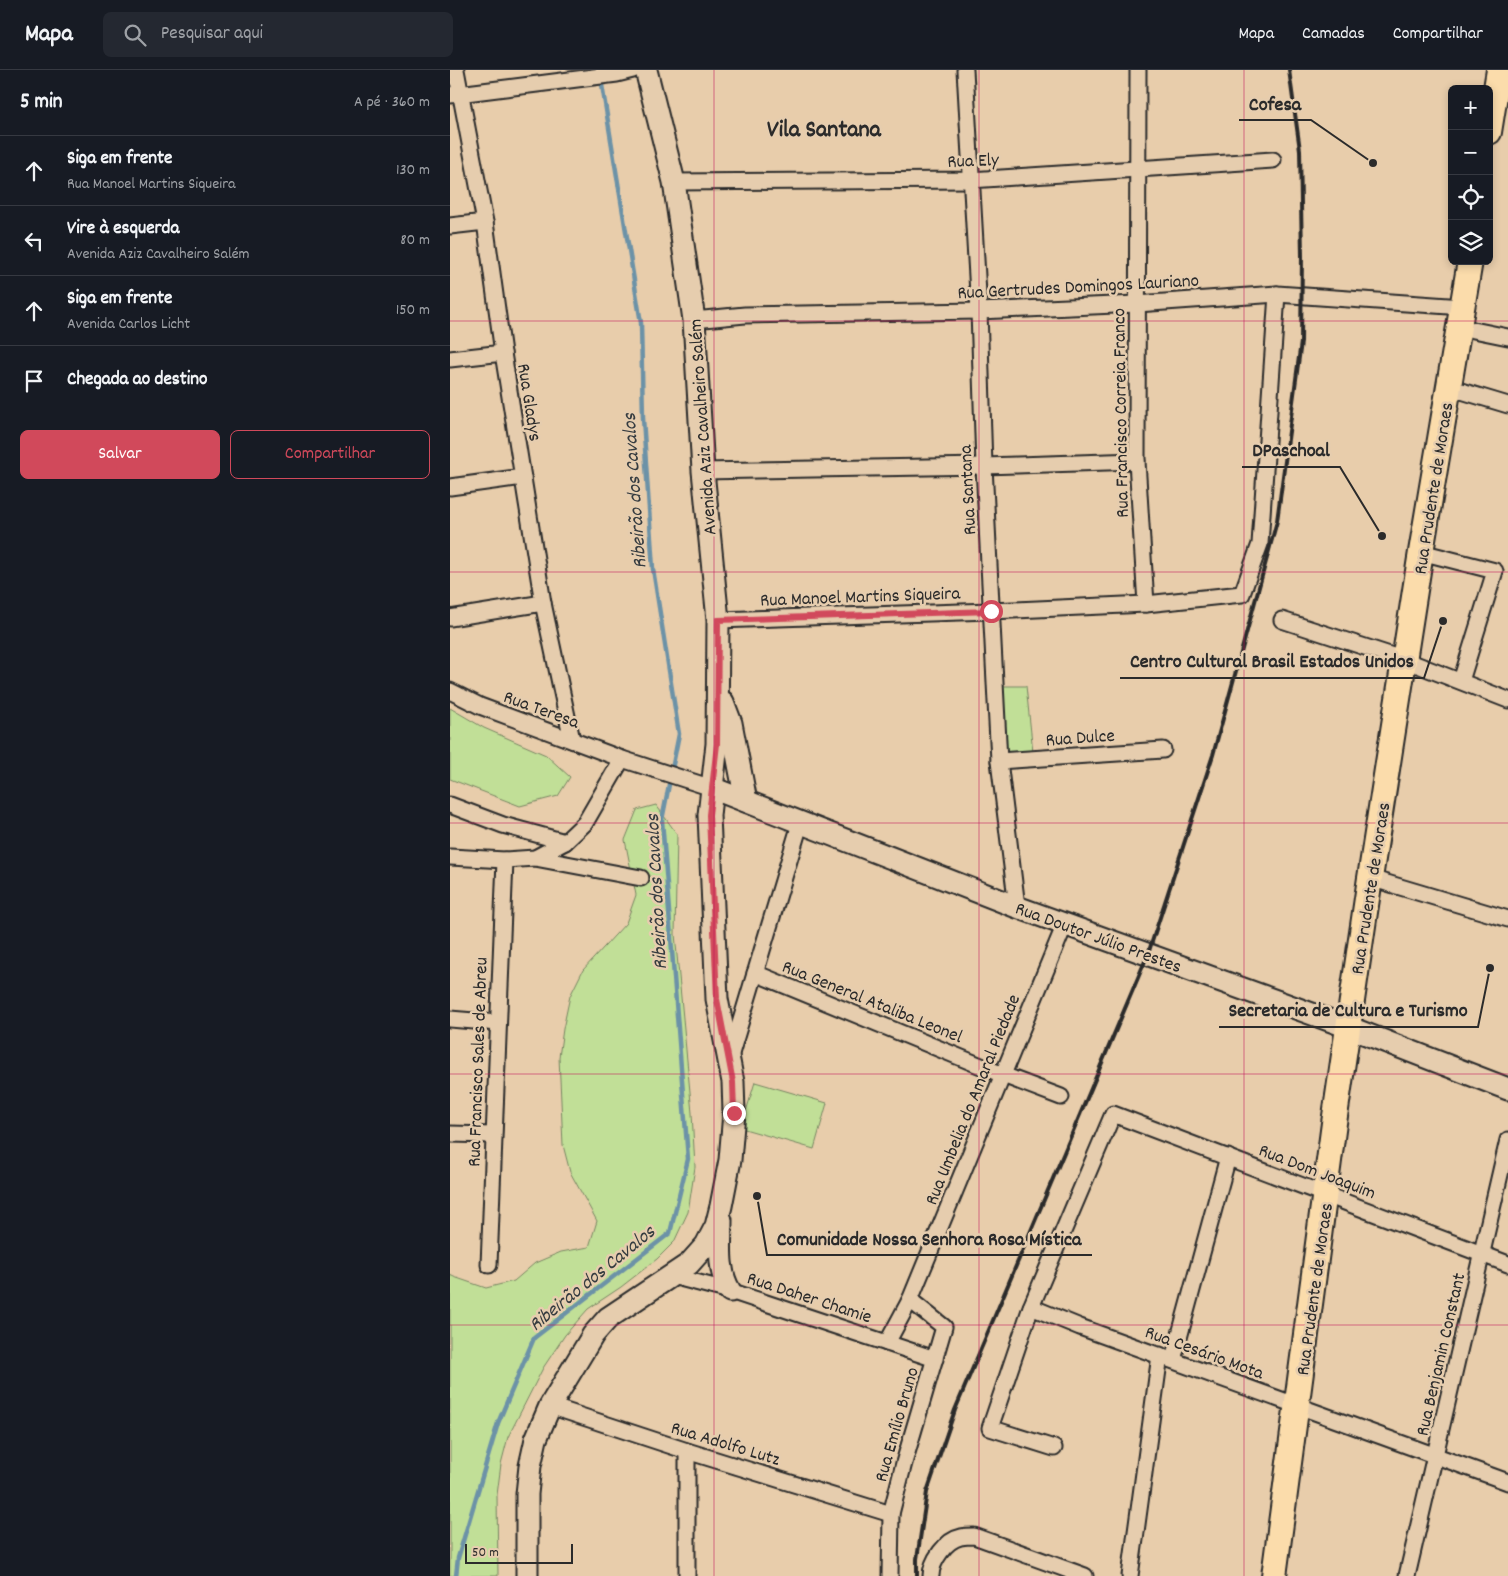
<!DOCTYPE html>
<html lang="pt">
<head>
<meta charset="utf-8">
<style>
  :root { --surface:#171b24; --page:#242831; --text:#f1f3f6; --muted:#9ea1a6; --line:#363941; --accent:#d1495b }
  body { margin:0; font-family:Dekko,sans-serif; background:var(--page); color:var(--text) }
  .controls { position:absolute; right:15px; top:15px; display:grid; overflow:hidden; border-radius:8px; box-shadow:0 2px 8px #0003 }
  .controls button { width:45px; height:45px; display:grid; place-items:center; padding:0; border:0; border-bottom:1px solid var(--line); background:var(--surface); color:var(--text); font:25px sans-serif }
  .scale { position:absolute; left:15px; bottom:12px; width:108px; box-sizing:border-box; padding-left:5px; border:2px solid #2b2b2b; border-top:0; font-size:14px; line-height:18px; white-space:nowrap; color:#2b2b2b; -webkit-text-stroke:4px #e6cdae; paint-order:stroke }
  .stop { position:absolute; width:15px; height:15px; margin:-11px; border:4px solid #d1495b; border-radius:50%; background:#fff }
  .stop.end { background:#d1495b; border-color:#fff; box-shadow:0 1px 5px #0008 }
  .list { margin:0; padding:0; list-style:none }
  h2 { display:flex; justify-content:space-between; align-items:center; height:65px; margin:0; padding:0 20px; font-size:21px }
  h2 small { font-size:16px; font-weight:400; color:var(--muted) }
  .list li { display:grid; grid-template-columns:32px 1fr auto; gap:15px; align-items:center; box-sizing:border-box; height:70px; padding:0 20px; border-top:1px solid var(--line) }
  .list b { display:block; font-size:19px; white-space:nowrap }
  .list p { margin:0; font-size:16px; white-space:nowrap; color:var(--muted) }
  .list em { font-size:16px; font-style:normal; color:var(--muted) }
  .actions { display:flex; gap:10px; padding:15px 20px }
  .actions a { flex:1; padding:11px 0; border:1px solid var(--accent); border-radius:8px; text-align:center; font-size:18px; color:var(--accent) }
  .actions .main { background:var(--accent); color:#fff }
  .icon { flex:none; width:28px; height:28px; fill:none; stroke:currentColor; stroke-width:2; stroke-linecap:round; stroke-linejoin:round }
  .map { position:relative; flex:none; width:1058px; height:1506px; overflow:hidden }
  header { display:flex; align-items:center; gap:30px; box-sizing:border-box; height:70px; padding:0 25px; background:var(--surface); border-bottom:1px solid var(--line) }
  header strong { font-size:24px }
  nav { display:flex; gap:28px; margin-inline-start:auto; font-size:18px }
  .search { width:350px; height:45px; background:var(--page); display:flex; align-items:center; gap:12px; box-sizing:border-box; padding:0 18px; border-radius:8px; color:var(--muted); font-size:19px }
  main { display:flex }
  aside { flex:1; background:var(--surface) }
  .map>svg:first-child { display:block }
  .green { fill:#c1df97; stroke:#768561 }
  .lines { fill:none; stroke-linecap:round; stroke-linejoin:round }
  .stream { stroke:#6c92a7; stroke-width:4.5 }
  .minor-casing { stroke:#2b2b2b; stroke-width:19 }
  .secondary-casing { stroke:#2b2b2b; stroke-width:25 }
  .primary-casing { stroke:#2b2b2b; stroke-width:28 }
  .minor { stroke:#e6cdae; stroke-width:15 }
  .secondary { stroke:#e6cdae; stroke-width:21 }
  .primary { stroke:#fbdcab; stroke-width:24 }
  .rail { stroke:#2b2b2b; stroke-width:4 }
  .route { stroke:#d1495b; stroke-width:6 }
  .grid { fill:none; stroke:#c2185b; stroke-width:1; stroke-opacity:0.55 }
  .labels { text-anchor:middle; stroke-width:5; stroke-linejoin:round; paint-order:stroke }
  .street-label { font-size:19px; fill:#2b2b2b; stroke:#e6cdae }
  .water-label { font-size:20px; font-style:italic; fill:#363c40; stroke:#e6cdae }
  .district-label { font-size:24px; font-weight:bold; fill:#2b2b2b; stroke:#e6cdae }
  .leader { fill:none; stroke:#2b2b2b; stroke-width:2 }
  .callout-dot { fill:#2b2b2b; stroke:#e6cdae; stroke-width:2 }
  .callout-label { font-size:20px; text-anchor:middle; font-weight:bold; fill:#2b2b2b; stroke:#e6cdae; stroke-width:5; stroke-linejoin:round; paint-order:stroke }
</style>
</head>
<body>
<header>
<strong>Mapa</strong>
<div class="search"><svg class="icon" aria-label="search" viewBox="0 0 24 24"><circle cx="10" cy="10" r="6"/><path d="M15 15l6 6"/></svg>Pesquisar aqui</div>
<nav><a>Mapa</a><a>Camadas</a><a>Compartilhar</a></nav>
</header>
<main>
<aside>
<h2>5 min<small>A pé · 360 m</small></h2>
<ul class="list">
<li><svg class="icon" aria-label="ahead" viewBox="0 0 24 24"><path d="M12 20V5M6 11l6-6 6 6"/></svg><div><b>Siga em frente</b><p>Rua Manoel Martins Siqueira</p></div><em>130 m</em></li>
<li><svg class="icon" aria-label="left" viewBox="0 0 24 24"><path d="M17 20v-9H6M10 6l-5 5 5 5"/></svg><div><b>Vire à esquerda</b><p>Avenida Aziz Cavalheiro Salém</p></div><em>80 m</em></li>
<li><svg class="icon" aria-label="ahead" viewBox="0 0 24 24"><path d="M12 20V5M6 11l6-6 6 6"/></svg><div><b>Siga em frente</b><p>Avenida Carlos Licht</p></div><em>150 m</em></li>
<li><svg class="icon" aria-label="arrive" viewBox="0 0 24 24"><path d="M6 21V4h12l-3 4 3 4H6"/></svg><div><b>Chegada ao destino</b></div></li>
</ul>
<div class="actions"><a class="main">Salvar</a><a>Compartilhar</a></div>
</aside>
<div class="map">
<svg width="1058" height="1506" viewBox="0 0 1058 1506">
  <rect width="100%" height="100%" fill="#e8cdab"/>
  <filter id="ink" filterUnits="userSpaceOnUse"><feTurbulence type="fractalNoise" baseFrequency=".02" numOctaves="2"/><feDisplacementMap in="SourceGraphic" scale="10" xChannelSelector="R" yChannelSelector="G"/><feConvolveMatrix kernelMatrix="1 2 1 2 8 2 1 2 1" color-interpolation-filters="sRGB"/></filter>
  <g filter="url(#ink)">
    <g class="green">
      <path d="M547,616H576L583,682L551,685Z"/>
      <path d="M0,638L34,658L96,685L120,707L108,726L70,736L0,709Z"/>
      <path d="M206,735L227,764L225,864L242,1043L245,1097L238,1142L224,1172L207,1189L171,1217L138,1239L115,1265L93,1298L58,1367L51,1394L47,1425L48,1506H0V1205L4,1207L36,1218L64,1211L85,1193L111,1182L139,1177L147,1151L120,1102L113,1075L109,987L113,959L120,926L133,900L176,853L186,825L175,770L187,740Z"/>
      <path d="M305,1012L377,1033L364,1079L291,1058Z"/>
    </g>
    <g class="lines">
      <path class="stream" d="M6,1506L8,1488L48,1353L84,1268L220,1163L238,1089L212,750L229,664L203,499L193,348L191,253L151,9"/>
      <defs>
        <g id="minor">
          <path d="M6,0L35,152L53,283L93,533L122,670"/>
          <path d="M515,0L529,241L534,396L549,691L567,837"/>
          <path d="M688,0L687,391L696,534"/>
          <path d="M0,25L167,4L183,0"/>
          <path d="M224,112L520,110L823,90"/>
          <path d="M0,156L35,152"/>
          <path d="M244,250L295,245L529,241L687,234L827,224L1013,237"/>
          <path d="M1009,257L1058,267"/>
          <path d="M0,289L53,283"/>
          <path d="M998,317L1058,335"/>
          <path d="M253,401L534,396L687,391"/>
          <path d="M0,417L73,407"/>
          <path d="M971,482L1045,501L1011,611"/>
          <path d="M0,548L93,533"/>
          <path d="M268,550L541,541L696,534L792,524L810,474L827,224"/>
          <path d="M832,550L955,590L1058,630"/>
          <path d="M0,621L30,636L172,689L262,718"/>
          <path d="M549,691L713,680"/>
          <path d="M0,735L53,755L115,772L135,753L172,689"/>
          <path d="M0,787L55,790L85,788L115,772"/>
          <path d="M85,788L191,808"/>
          <path d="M920,808L1058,849"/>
          <path d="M305,903L553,1005L611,1027"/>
          <path d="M0,949L48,953"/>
          <path d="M280,987L350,754"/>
          <path d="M0,1064L43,1065"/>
          <path d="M39,1195L55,790"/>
          <path d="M222,1206L280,1221L485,1289"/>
          <path d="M581,1237L630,1257L1058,1412"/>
          <path d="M437,1273L460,1230L615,854"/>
          <path d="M723,1290L778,1087"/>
          <path d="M100,1336L237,1381L441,1444"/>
          <path d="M604,1378L540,1358L581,1237L663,1044L1058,1194"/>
          <path d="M237,1506V1381"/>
          <path d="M440,1506L441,1444L454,1393L494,1257L460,1230"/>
          <path d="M481,1506C481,1491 496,1470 511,1467C515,1466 520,1466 524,1466L635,1506"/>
          <path d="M680,1506L710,1285"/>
          <path d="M957,1506L1058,1070"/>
        </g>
        <g id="secondary">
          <path d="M273,632L281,653L296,731"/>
          <path d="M262,718L567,837L898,957L1058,1019"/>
          <path d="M271,1150C271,1174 267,1200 280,1221"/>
          <path d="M77,1506V1424L80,1396L86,1369L100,1336L143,1265L158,1248L239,1194L256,1175L266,1156L271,1136L280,1090L284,1043L283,1012L267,929L259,745L267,674L268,550L253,401L244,250L224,112L196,0"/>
        </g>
        <g id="primary">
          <path d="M1039,62L1049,0"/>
          <path d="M824,1506L884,1053L920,808L971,482L1020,191"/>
        </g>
      </defs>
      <use href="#minor" class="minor-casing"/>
      <use href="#secondary" class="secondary-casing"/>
      <use href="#primary" class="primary-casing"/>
      <use href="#minor" class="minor"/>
      <use href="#secondary" class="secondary"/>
      <use href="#primary" class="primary"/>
      <path class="rail" d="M467,1506V1489L477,1422L505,1340L698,884L763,685L827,451L851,272L852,186L850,80L839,0"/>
    </g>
  </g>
  <g class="lines" filter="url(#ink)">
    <path class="route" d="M284,1043L283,1012L267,929L259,745L267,674L268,550L541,541"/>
  </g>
  <path class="grid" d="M264,0V1506M529,0V1506M794,0V1506M0,251H1058M0,502H1058M0,753H1058M0,1004H1058M0,1255H1058"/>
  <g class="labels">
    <g class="street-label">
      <text transform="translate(523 89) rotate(-2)" y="7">Rua Ely</text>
      <text transform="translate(628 215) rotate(-3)" y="7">Rua Gertrudes Domingos Lauriano</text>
      <text transform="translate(81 332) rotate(81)" y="7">Rua Gladys</text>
      <text transform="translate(669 343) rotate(-91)" y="7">Rua Francisco Correia Franco</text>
      <text transform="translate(251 357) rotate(-94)" y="7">Avenida Aziz Cavalheiro Salém</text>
      <text transform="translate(982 418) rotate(-81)" y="7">Rua Prudente de Moraes</text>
      <text transform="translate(516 420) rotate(-93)" y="7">Rua Santana</text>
      <text transform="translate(410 525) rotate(-2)" y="7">Rua Manoel Martins Siqueira</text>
      <text transform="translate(92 638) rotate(20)" y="7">Rua Teresa</text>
      <text transform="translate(630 666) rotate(-4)" y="7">Rua Dulce</text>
      <text transform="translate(919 818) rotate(-81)" y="7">Rua Prudente de Moraes</text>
      <text transform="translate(649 866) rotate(20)" y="7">Rua Doutor Júlio Prestes</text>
      <text transform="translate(423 930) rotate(22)" y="7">Rua General Ataliba Leonel</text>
      <text transform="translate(26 992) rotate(-88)" y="7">Rua Francisco Sales de Abreu</text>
      <text transform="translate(521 1029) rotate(-68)" y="7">Rua Umbelia do Amaral Piedade</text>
      <text transform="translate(868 1100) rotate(21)" y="7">Rua Dom Joaquim</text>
      <text transform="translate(863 1219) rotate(-82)" y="7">Rua Prudente de Moraes</text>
      <text transform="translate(360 1226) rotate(18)" y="7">Rua Daher Chamie</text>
      <text transform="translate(755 1281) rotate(20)" y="7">Rua Cesário Mota</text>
      <text transform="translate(989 1284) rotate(-77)" y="7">Rua Benjamin Constant</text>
      <text transform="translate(445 1354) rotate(-74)" y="7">Rua Emílio Bruno</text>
      <text transform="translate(276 1372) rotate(17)" y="7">Rua Adolfo Lutz</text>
    </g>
    <g class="water-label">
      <text transform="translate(183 421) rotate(-94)" y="7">Ribeirão dos Cavalos</text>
      <text transform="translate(205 822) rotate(-93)" y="7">Ribeirão dos Cavalos</text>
      <text transform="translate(141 1207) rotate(-39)" y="7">Ribeirão dos Cavalos</text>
    </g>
    <g class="district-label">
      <text x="374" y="66">Vila Santana</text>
    </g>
  </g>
  <path class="leader" d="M923 93L861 50H789M932 466L890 397H792M993 551L974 608H670M1040 898L1028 957H769M307 1126L317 1185H642"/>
  <g class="callout-dot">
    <circle cx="923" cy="93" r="5"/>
    <circle cx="932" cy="466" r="5"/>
    <circle cx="993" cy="551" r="5"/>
    <circle cx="1040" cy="898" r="5"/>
    <circle cx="307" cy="1126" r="5"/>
  </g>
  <g class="callout-label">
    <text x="825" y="40">Cofesa</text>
    <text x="841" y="386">DPaschoal</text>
    <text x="822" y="597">Centro Cultural Brasil Estados Unidos</text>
    <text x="898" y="946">Secretaria de Cultura e Turismo</text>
    <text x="479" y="1175">Comunidade Nossa Senhora Rosa Mística</text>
  </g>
</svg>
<div class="controls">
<button>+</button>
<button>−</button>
<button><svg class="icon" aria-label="locate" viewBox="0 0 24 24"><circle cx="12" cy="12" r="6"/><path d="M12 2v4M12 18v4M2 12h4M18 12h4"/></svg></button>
<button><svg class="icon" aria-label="layers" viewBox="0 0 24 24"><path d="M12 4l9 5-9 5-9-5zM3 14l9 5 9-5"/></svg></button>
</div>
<div class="scale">50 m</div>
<div class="stop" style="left:541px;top:541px"></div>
<div class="stop end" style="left:284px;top:1043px"></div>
</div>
</main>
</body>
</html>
